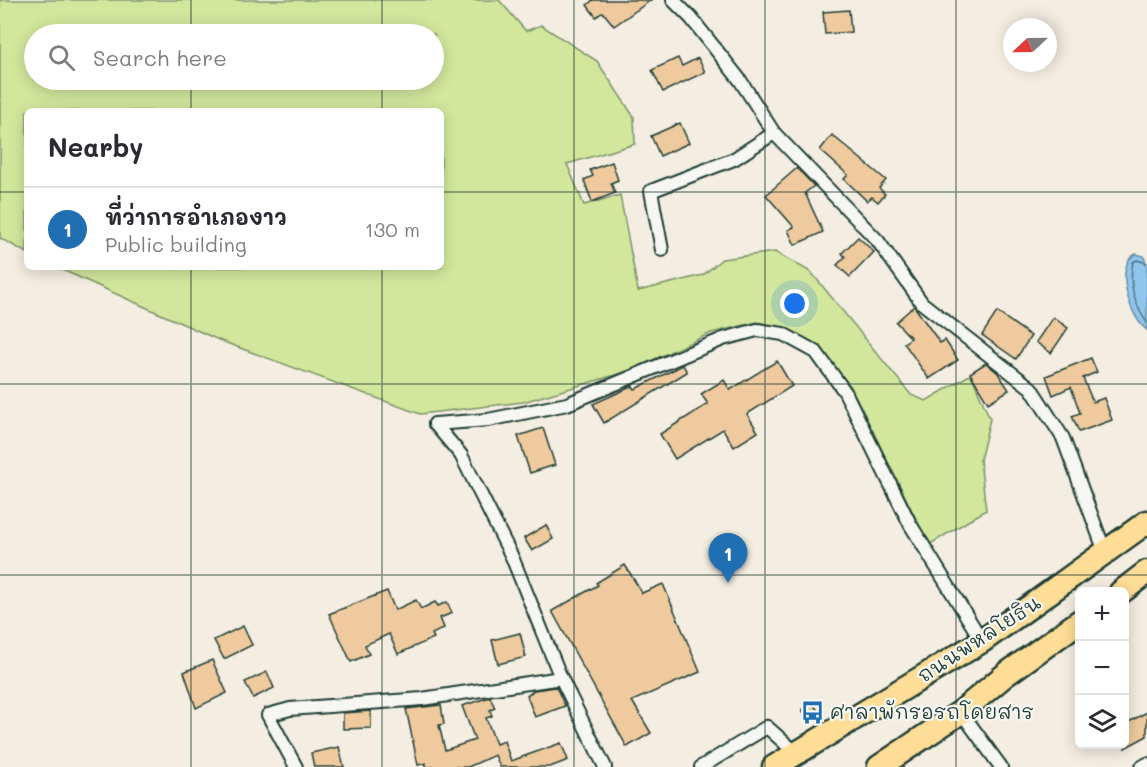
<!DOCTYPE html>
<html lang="en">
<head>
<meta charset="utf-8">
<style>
  :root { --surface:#fff; --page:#f7f7f7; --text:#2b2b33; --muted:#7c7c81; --line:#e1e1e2; --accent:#1f6fb2 }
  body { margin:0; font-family:Mali,"Playpen Sans Thai",sans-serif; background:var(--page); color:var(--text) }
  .controls { position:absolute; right:18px; bottom:18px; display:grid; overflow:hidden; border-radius:9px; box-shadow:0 3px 15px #0003 }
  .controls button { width:54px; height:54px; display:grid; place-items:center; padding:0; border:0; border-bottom:2px solid var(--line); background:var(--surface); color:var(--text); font:30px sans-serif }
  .compass { position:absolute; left:1003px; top:18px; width:54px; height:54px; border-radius:50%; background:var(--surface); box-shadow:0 3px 15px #0003; rotate:248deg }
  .you { position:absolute; left:795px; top:304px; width:21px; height:21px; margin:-15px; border:4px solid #fff; border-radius:50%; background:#1a73e8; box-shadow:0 0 0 9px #1a73e833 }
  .badge { display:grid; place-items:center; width:39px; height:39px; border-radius:50%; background:var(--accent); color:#fff; font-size:20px; font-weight:700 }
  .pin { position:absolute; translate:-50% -50px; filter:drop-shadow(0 2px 3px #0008) }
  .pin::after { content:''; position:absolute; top:32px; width:21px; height:18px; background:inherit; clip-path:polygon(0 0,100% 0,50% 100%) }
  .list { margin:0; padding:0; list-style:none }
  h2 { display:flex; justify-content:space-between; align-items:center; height:78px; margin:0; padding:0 24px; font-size:26px }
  h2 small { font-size:20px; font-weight:400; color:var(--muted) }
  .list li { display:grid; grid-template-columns:39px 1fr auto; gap:18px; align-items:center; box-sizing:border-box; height:84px; padding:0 24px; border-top:2px solid var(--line) }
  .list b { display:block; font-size:22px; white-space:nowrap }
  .list p { margin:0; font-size:20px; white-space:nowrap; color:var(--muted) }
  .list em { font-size:20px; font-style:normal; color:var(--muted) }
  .icon { flex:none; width:33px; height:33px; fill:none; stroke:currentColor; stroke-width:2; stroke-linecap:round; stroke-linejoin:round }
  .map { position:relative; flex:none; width:1147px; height:767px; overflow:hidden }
  .search { position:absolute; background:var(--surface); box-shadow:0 3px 15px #0003; left:24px; top:24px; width:420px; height:66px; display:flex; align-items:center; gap:15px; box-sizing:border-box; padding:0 21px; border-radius:33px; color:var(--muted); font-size:22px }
  .panel { position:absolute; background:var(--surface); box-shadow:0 3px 15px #0003; left:24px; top:108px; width:420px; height:162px; border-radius:9px }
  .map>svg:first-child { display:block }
  .green { fill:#d2e79c; stroke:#789268; stroke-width:1.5; fill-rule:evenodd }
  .water { fill:#90c5ee; stroke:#638fa4; stroke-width:1.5 }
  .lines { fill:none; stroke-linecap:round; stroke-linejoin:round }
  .shore { stroke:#4c737e; stroke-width:1.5 }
  .building { fill:#eeca9e; stroke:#1f3d34; stroke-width:1.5 }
  .street-casing { stroke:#1f3d34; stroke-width:16 }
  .highway-casing { stroke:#1f3d34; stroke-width:27 }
  .street { stroke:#f6f6f2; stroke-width:12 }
  .highway { stroke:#fedd96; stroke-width:22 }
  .grid { fill:none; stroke:#1f3d34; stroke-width:1.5; stroke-opacity:0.55 }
  .labels { text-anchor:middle; stroke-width:4.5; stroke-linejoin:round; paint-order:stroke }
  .street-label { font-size:20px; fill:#1f3d34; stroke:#f6f6f2 }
  .poi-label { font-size:20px; fill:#1f3d34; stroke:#f6f6f2; text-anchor:start }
</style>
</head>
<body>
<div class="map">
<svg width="1147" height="767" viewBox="0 0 1147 767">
  <rect width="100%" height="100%" fill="#f4ede1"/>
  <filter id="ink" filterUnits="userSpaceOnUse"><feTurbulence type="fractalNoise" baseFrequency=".0167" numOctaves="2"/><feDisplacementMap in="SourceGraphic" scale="12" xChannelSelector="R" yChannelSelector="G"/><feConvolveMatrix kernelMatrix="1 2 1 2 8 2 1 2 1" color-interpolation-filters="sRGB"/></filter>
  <g filter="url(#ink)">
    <path class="green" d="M0,0H499L526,31L541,25L597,61L634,117L635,144L567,164L584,205L620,195L638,291L703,275L722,259L775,252L811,272L911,395L926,401L971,374L990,419L980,460L986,510L929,545L851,387L819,348L785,328L757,322L711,333L629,371L523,402L420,414L221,341L56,267H441V111H27V253L0,238ZM34,34H434V80H34Z"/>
    <path class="water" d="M1136,254L1144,256L1147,266V330C1130,319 1113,264 1136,254Z"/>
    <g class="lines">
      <path class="shore" d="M1147,263L1137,260L1133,262C1128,284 1135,305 1147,323"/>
    </g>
    <g class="building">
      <path d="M593,0H651L614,26L603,12L596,17L587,5Z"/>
      <path d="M849,10L851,32L825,34L823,12Z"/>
      <path d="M678,58L682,66L698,58L705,72L663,92L652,70Z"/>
      <path d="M680,123L689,143L660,156L651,136Z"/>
      <path d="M832,135L886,180L879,188L885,194L878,202L872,197L867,201L844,179L848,175L820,150Z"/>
      <path d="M612,162L618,180L611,183L615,193L592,202L584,180L593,176L590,170Z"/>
      <path d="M797,168L814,186L805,193L823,232L795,245L788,230L794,227L766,195Z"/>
      <path d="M858,237L874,252L850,277L837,265L845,257L842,253Z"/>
      <path d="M914,306L940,343L945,340L958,360L929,379L904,343L911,338L896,322Z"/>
      <path d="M997,312L1031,336L1016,359L982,335Z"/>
      <path d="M1053,317L1068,328L1051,353L1036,342Z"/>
      <path d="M1091,358L1097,372L1083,378L1093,402L1104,398L1112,420L1079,432L1072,416L1080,413L1071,387L1053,395L1046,376Z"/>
      <path d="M777,361L792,386L747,414L758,432L734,447L723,429L675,459L660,434L708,404L701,394L724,380L730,390Z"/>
      <path d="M986,363L998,373L1009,390L988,403L970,373Z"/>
      <path d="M683,365L687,372L604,423L593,404L633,386L635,389Z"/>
      <path d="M543,428L555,465L530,473L518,436Z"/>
      <path d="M546,525L553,539L532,551L524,538Z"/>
      <path d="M625,565L642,593L663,584L700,672L632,701L651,733L627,747L552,611L598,585L596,583Z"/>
      <path d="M387,591L395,610L416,600L421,609L435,602L438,606L447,602L452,613L440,618L444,628L432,634L434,638L398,654L389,634L365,645L369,654L351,662L329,614Z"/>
      <path d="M243,626L252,645L224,659L214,640Z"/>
      <path d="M520,633L526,657L498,664L492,640Z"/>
      <path d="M212,660L227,693L196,708L184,672Z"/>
      <path d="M267,672L274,688L253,698L245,682Z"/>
      <path d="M556,687L565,706L535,717L527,696L534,690Z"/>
      <path d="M490,697L495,708L490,710L492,716L486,718L496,744L504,741L511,761L561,743L568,760L550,767H500L495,755L468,767H426V763L418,765L406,709L441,705L444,724L439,725L445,750L475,740L462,706Z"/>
      <path d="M813,703L821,716L810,722L802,710Z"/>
      <path d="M371,711V728L343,729V713Z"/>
      <path d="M1147,712V736L1125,748V724Z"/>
      <path d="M339,747L344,767H314L311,753Z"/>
    </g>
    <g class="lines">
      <defs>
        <g id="street">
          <path d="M673,0L691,18L740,80L774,133L878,241L922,303L1031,388L1063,438L1105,552"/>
          <path d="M662,250L651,191L734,159L774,133"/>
          <path d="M435,424L488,420L567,404L723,339L757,330L783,334L816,352L845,392L910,524L982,641"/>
          <path d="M435,424L461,455L512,557L561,678L605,767"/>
          <path d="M961,712L1001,767"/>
          <path d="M296,767L268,715L290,709L422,699L561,678"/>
          <path d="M701,767L767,727L796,753"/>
          <path d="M1142,767L1147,764"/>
        </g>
        <g id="highway">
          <path d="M1121,592L1147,572"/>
          <path d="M774,767L982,641L1147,522"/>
          <path d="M879,767L961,712L1005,675L1080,621"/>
        </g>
      </defs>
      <use href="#street" class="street-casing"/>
      <use href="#highway" class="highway-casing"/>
      <use href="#street" class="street"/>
      <use href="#highway" class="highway"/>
    </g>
  </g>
  <path class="grid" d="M191,0V34M382,0V34M574,0V767M765,0V767M956,0V767M191,80V111M382,80V111M0,192H27M441,192H1147M191,267V767M382,267V767M0,384H1147M0,575H1147"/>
  <defs>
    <symbol id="bus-bare" viewBox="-9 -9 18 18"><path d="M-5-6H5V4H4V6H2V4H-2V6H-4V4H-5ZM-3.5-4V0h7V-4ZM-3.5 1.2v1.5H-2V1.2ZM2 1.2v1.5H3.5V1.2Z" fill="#1f6fb2" stroke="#f6f6f2" stroke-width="2.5" paint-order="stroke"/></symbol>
  </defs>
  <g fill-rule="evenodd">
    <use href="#bus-bare" x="796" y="696" width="33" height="33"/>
  </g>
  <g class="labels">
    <g class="street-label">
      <text transform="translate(979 639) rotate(-33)" y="7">ถนนพหลโยธิน</text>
    </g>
    <g class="poi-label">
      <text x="830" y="719">ศาลาพักรอรถโดยสาร</text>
    </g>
  </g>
</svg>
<div class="controls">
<button>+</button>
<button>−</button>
<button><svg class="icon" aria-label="layers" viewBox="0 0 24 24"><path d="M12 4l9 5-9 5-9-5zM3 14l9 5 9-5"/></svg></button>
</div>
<svg class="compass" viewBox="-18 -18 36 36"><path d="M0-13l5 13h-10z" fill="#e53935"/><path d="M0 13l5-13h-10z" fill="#7c7c81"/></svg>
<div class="you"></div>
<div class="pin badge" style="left:728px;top:583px">1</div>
<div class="search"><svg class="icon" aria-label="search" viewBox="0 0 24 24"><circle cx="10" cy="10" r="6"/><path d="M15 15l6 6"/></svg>Search here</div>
<section class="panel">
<h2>Nearby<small></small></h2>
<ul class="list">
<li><span class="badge">1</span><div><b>ที่ว่าการอำเภองาว</b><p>Public building</p></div><em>130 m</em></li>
</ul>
</section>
</div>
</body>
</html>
